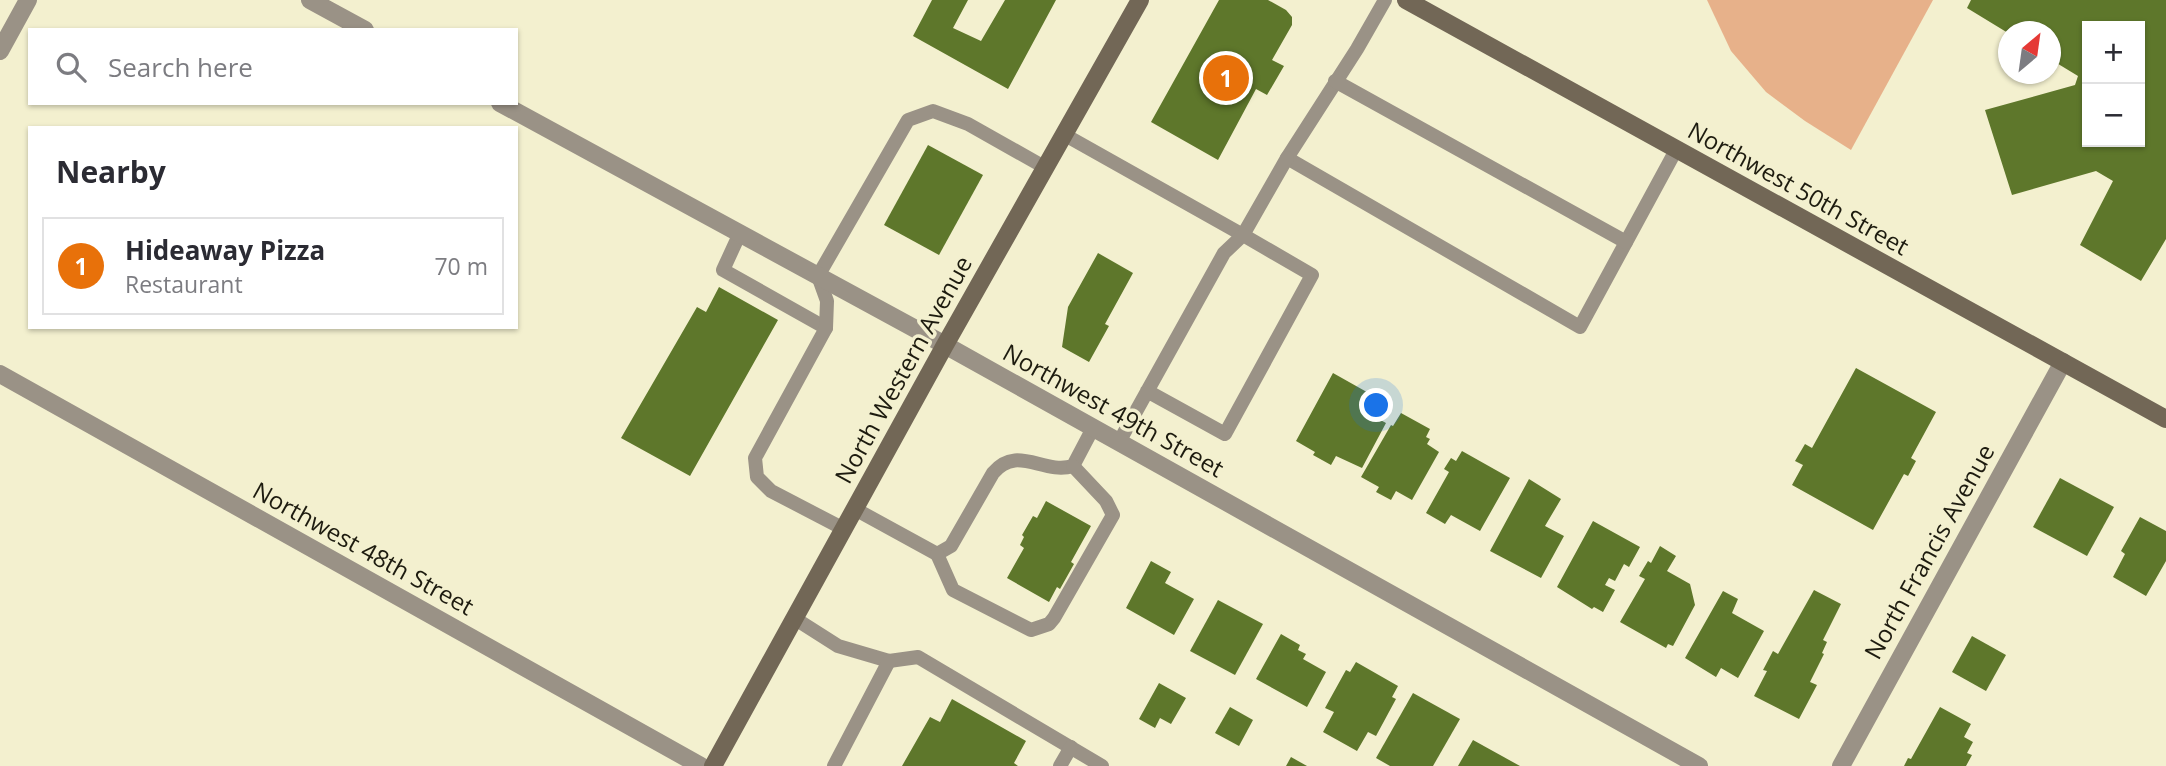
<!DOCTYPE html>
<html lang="en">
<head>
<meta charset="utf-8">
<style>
  :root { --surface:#fff; --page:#f2f2f3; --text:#2b2b33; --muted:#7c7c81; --line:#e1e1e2; --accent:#1a73e8 }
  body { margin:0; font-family:"Open Sans",sans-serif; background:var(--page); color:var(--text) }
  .controls { position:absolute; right:21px; top:21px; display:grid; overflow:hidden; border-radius:0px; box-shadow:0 2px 5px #0004 }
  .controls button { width:63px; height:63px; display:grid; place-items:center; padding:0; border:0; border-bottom:2px solid var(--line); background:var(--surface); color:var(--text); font:35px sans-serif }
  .compass { position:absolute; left:1998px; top:21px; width:63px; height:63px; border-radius:50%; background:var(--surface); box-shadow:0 2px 5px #0004; rotate:29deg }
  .you { position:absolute; left:1377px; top:406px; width:24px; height:24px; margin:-18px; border:5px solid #fff; border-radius:50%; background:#1a73e8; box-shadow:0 0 0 10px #1a73e833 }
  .badge { display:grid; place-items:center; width:46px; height:46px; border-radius:50%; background:var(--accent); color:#fff; font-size:23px; font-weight:700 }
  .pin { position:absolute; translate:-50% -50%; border:4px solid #fff; box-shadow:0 2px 7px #0006 }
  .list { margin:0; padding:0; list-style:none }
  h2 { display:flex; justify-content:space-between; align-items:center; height:91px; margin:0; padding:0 28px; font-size:30px }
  h2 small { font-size:23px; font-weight:400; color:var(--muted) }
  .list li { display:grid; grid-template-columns:46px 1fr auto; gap:21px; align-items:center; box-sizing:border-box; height:98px; margin:0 14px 14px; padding:0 14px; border:2px solid var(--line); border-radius:0px }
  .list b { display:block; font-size:26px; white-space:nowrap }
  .list p { margin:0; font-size:23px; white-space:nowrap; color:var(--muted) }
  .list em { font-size:23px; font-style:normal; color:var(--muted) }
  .icon { flex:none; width:38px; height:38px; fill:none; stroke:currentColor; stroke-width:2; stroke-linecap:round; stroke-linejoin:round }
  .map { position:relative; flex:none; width:2166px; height:766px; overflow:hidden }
  .search { position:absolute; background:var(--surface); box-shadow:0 2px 5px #0004; left:28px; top:28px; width:490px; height:77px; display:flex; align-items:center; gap:18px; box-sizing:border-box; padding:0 24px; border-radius:0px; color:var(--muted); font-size:26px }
  .panel { position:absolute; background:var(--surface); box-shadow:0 2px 5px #0004; left:28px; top:126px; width:490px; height:203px; border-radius:0px }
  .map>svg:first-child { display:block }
  .green { fill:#e7b18a }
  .building { fill:#5e772b; fill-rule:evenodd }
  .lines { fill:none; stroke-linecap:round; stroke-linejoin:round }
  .lane { stroke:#9a9286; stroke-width:14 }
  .street { stroke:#9a9286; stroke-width:18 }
  .secondary { stroke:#726756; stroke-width:18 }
  .labels { text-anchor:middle; stroke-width:7; stroke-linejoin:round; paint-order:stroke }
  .street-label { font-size:24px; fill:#1d1b0f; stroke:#f3f0cf }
</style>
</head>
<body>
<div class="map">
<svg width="2166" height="766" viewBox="0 0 2166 766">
  <rect width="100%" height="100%" fill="#f3f0cf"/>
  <path class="green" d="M1707,0H1933L1851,150L1805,121L1766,92L1731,51Z"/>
  <g class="building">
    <path d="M932,0H968L953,28L981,41L1005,0H1056L1008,89L913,36Z"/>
    <path d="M1219,0H1268L1286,10L1292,17V25L1272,60L1284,66L1267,95L1256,89L1218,160L1151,122Z"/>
    <path d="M1971,0H2166V239L2141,281L2080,245L2113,181L2096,171L2012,195L1985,110L2075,85L2078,76L2050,59V32H2008V33L1967,8ZM2087,26H2140V142H2087Z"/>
    <path d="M928,145L983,175L939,255L884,225Z"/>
    <path d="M1098,253L1133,273L1105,324L1109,326L1089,362L1062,347L1068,307Z"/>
    <path d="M719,287L778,320L690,476L621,438L697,307L706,312Z"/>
    <path d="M1856,368L1936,412L1911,458L1916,461L1908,476L1904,474L1873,530L1792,485L1803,465L1795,461L1805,444L1812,448Z"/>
    <path d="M1333,373L1381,400L1373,416L1386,423L1362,468L1336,456L1331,465L1313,455L1315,452L1296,441Z"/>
    <path d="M1401,413L1430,429L1426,437L1430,439L1427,444L1439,452L1412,500L1396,491L1391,500L1376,492L1379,487L1361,477L1391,425L1393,426Z"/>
    <path d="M1462,451L1510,478L1480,531L1451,515L1445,524L1426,513L1449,472L1444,469L1451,458L1456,461Z"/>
    <path d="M2060,478L2114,507L2087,556L2033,527Z"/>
    <path d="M1529,479L1561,499L1545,526L1564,536L1541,578L1490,551Z"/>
    <path d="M1046,501L1091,526L1071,562L1074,564L1060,589L1057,587L1049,602L1007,578L1024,548L1020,545L1024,537L1022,535L1033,516L1037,518Z"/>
    <path d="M2140,517L2166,531V561L2146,596L2113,577L2125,554L2121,551Z"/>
    <path d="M1593,521L1640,547L1629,567L1624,564L1615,581L1609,578L1605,585L1615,590L1603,612L1594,607L1592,609L1557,587Z"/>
    <path d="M1660,546L1676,556L1667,571L1690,584L1695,605L1673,646L1668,644L1666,648L1620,622L1645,579L1639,576L1648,561L1651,563Z"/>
    <path d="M1151,561L1171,572L1165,583L1194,599L1174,635L1126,608Z"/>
    <path d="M1814,590L1841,604L1823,640L1827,642L1822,653L1824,654L1810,682L1817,685L1799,719L1754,696L1767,671L1763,670L1773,651L1778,654Z"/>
    <path d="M1723,591L1738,599L1732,613L1764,631L1738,678L1721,668L1716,677L1685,658Z"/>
    <path d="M1218,600L1263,624L1235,675L1190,651Z"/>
    <path d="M1281,634L1300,645L1298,650L1306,654L1303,659L1326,672L1307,707L1256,679Z"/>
    <path d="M1972,636L2006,655L1986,691L1952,672Z"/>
    <path d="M1356,662L1398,686L1392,697L1396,699L1376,736L1368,732L1357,751L1323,732L1334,712L1325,708L1346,670L1350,672Z"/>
    <path d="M1159,683L1186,698L1171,724L1160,718L1155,728L1139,719Z"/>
    <path d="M1413,693L1460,719L1433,766H1390L1376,758Z"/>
    <path d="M952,699L1026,741L1014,763L1018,766H902L930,717L940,722Z"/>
    <path d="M1230,707L1253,720L1239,746L1215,733Z"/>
    <path d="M1940,707L1971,724L1964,737L1973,742L1967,753L1972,755L1966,766H1904L1908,758L1911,759Z"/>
    <path d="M1473,740L1520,766H1458Z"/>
    <path d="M1291,757L1307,766H1286Z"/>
  </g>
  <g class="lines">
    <g class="lane">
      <path d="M1385,0L1357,49L1287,158L1580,327L1676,150"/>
      <path d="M1335,81L1626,242"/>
      <path d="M1065,135L1243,235L1287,158"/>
      <path d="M740,233L723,270L826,328"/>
      <path d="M1119,442L1224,253L1243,235L1312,275L1225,434L1147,391"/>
      <path d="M855,509L937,554L951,546L993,473C1017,444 1043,475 1073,466L1093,428"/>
      <path d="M844,529L771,491L757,477L755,458L826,328L827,301L818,276L908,120L933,111L968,124L1046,168"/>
      <path d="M937,554L953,590L1031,630L1049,624L1054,618L1113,515L1106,501L1073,466"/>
      <path d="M794,618L838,646L889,661L918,657L1102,766"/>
      <path d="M834,766L889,661"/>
      <path d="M1060,766L1071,747"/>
    </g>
    <g class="street">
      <path d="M310,0L365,30"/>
      <path d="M0,51L28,0"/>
      <path d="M500,103L945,345L1699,766"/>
      <path d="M0,374L701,766"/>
      <path d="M1841,766L2063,362"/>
    </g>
    <g class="secondary">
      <path d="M1406,0L2166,419"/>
      <path d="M713,766L945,345L1140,0"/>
    </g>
  </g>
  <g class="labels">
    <g class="street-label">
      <text transform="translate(1798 189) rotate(29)" y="8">Northwest 50th Street</text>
      <text transform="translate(904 370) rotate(-61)" y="8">North Western Avenue</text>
      <text transform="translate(1113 411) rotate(29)" y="8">Northwest 49th Street</text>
      <text transform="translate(363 549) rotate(29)" y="8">Northwest 48th Street</text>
      <text transform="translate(1930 552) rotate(-61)" y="8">North Francis Avenue</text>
    </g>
  </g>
</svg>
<div class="controls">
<button>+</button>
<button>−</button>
</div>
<svg class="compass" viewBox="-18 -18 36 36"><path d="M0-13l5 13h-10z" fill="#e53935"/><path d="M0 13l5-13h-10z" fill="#7c7c81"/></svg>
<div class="you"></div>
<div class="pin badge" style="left:1226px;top:78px;background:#e8710a">1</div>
<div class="search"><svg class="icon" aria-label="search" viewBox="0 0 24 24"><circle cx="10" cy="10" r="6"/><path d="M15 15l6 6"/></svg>Search here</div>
<section class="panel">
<h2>Nearby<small></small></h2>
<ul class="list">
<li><span class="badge" style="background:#e8710a">1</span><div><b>Hideaway Pizza</b><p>Restaurant</p></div><em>70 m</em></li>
</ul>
</section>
</div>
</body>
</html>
